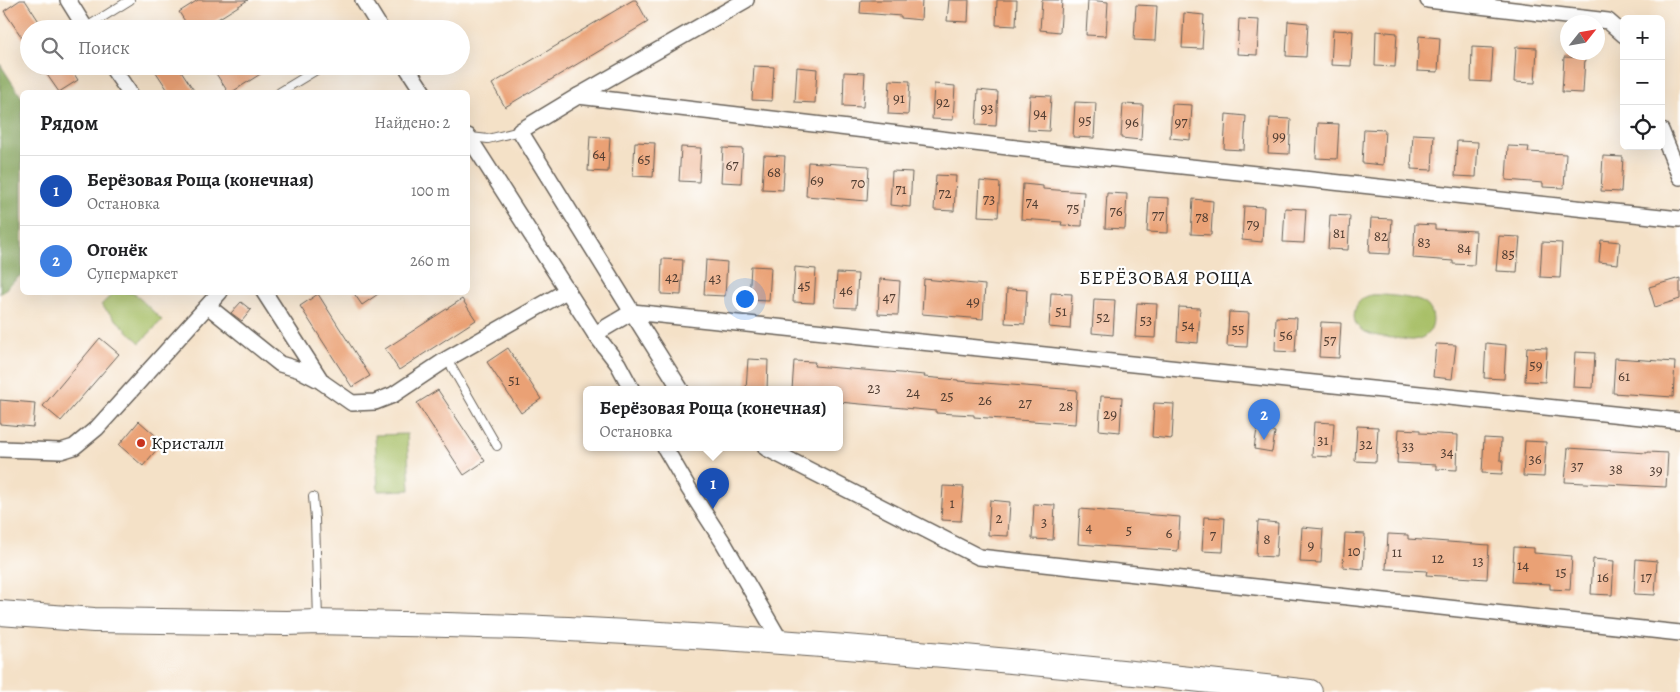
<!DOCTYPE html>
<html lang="ru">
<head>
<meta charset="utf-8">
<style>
  :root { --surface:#fff; --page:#f2f2f2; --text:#202124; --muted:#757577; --line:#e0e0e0; --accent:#d93025 }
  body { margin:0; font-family:Alegreya,serif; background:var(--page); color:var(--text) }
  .controls { position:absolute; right:15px; top:15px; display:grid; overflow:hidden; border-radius:8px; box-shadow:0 5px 20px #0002 }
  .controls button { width:45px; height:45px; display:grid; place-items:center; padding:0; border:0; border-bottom:1px solid var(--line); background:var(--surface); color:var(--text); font:25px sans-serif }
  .compass { position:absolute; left:1560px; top:15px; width:45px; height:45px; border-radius:50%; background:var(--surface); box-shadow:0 5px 20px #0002; rotate:59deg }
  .you { position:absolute; left:744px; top:298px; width:18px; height:18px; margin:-12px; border:4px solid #fff; border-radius:50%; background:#1a73e8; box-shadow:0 0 0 8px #1a73e833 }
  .badge { display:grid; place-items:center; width:32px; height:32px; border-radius:50%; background:var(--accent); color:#fff; font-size:16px; font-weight:700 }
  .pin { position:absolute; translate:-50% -41px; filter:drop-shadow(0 1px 2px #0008) }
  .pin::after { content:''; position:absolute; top:26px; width:18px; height:15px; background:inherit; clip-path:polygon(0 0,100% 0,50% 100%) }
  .popup { position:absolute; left:583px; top:386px; width:260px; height:65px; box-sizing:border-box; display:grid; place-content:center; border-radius:8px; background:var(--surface); filter:drop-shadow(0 1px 4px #0005); font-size:16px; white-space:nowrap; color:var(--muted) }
  .popup b { font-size:19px; color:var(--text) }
  .popup::after { content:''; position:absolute; left:50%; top:100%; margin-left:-10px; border:10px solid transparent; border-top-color:var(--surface) }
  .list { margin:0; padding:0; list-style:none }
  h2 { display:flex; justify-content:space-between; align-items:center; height:65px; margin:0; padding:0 20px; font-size:21px }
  h2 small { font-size:16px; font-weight:400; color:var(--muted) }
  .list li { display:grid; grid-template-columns:32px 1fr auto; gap:15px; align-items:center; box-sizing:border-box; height:70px; padding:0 20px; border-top:1px solid var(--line) }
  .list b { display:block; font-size:19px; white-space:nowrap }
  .list p { margin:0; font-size:16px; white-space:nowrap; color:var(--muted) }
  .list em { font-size:16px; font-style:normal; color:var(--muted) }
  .icon { flex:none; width:28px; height:28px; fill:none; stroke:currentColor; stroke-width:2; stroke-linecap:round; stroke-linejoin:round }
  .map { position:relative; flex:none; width:1680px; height:692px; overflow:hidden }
  .search { position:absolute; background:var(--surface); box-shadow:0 5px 20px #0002; left:20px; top:20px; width:450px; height:55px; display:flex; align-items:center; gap:12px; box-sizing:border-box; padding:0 18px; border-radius:28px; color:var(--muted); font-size:19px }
  .panel { position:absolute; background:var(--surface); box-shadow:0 5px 20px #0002; left:20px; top:90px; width:450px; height:205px; border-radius:8px }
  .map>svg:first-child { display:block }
  .green { fill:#a5bd62; stroke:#606c3f }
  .forest { fill:#84a458; stroke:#50603a }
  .building { fill:#eaa174 }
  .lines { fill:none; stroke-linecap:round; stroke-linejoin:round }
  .service-casing { stroke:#686158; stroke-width:10 }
  .minor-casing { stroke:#686158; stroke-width:18 }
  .primary-casing { stroke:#686158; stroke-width:26 }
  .service { stroke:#fff; stroke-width:8 }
  .minor { stroke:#fff; stroke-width:15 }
  .primary { stroke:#fff; stroke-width:24 }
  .poi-dot { fill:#c8321e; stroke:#fff; stroke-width:2 }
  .labels { text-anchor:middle; stroke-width:4.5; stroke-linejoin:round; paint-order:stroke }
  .number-label { font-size:15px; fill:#503d32 }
  .poi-label { font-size:18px; fill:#1c1c1c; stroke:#fff; text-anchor:start }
  .neighbourhood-label { font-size:19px; letter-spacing:1px; fill:#1c1c1c; stroke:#fff }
</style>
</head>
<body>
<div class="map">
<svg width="1680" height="692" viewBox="0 0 1680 692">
  <rect width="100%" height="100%" fill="#fff"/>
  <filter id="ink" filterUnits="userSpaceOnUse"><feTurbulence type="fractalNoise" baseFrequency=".02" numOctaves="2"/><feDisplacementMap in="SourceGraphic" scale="10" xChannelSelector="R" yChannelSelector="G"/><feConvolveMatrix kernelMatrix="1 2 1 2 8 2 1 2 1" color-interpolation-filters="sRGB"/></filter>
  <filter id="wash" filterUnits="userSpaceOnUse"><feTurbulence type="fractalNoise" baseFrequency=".0096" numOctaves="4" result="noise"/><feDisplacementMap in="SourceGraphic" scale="20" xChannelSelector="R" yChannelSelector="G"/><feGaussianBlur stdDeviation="1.12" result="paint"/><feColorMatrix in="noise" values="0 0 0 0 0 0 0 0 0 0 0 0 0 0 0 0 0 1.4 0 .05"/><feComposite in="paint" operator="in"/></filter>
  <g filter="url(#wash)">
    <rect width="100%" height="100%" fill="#f4e1c7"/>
    <g class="green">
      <path d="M114,292L134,293L162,320L140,343L101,305Z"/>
      <path d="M1371,295C1382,294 1414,297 1424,303C1438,312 1435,335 1418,339C1413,341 1408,340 1403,339C1386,337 1348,337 1355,310C1357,302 1363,297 1371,295Z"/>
      <path d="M407,434L410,490L378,491L375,435Z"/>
    </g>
    <path class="forest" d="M0,64L22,98V274L0,294Z"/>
    <g id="blocks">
      <g class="building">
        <path d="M20,0H25L44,29H29V48L4,11Z"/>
        <path d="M198,0H248L202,29H190L179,12Z"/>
        <path d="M633,0H636L648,22L505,107L492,84Z"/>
        <path d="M861,0H922L921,20L901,18V16L860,13Z"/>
        <path d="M949,0H969L968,22L947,21Z"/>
        <path d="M997,0H1017L1016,26L996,25Z"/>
        <path d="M1042,0H1062L1060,32L1040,30Z"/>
        <path d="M1088,0L1108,2L1106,36L1086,35Z"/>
        <path d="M1136,5L1157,6L1155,41L1134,40Z"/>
        <path d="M1184,13L1204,15L1202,49L1182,48Z"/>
        <path d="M1239,19L1259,20L1257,55L1237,54Z"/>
        <path d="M1288,21L1308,23L1306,57L1286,56Z"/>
        <path d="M1333,30L1353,31L1351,66L1331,65Z"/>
        <path d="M1376,31L1397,33L1395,67L1375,66Z"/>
        <path d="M1419,36L1440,38L1438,72L1417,71Z"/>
        <path d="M1472,47L1493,48L1491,82L1471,81Z"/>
        <path d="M1516,47L1537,48L1535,83L1514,82Z"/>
        <path d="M1564,57L1585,58L1583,93L1562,92Z"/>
        <path d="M41,66H69L78,80L59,92Z"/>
        <path d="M152,66H178L195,92H169Z"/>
        <path d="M225,66H273L232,92H228L215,72Z"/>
        <path d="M754,66L774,67L772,101L752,100Z"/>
        <path d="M797,67L817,69L815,103L795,102Z"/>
        <path d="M844,72L865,73L863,107L843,106Z"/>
        <path d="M890,80L910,81L908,115L888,114Z"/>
        <path d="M934,84L955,86L953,120L932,119Z"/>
        <path d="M978,90L998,92L996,126L976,125Z"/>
        <path d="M1030,95L1051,96L1049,131L1028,130Z"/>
        <path d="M1075,102L1096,103L1094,138L1073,137Z"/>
        <path d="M1123,104L1143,105L1141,140L1121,138Z"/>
        <path d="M1172,104L1192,105L1190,140L1170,138Z"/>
        <path d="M1226,114L1246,116L1244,150L1224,149Z"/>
        <path d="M1270,118L1291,119L1289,154L1268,153Z"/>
        <path d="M1318,123L1339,124L1337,159L1316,158Z"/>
        <path d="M1364,129L1385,130L1383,165L1362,163Z"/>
        <path d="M1413,134L1434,135L1432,170L1411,169Z"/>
        <path d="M590,136L610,137L608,172L588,171Z"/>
        <path d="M1457,141L1478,142L1476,177L1455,176Z"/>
        <path d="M635,142L655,143L653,177L633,176Z"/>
        <path d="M1508,146L1529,147L1528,152L1566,154L1564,188L1543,187V183L1506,180Z"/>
        <path d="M681,147L701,148L699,182L679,181Z"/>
        <path d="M723,148L743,149L741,183L721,182Z"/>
        <path d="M764,155L785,156L783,190L762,189Z"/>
        <path d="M1603,156L1623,157L1621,192L1601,191Z"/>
        <path d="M808,162L869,166L867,201L806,196Z"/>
        <path d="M892,171L912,172L910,207L890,205Z"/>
        <path d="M936,175L956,176L954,211L934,210Z"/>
        <path d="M980,181L1000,183L998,217L978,216Z"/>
        <path d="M1023,184L1043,186V189L1084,192L1082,226L1061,225L1062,222L1021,219Z"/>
        <path d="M1107,193L1127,194L1125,229L1105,228Z"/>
        <path d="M1149,197L1169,198L1168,233L1147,232Z"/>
        <path d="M1193,199L1213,201L1211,235L1191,234Z"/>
        <path d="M1244,206L1264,207L1262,242L1242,240Z"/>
        <path d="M1285,208L1306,209L1304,243L1283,242Z"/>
        <path d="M1330,215L1350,216L1348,250L1328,249Z"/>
        <path d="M1371,218L1392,219L1390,254L1369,253Z"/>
        <path d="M1415,224L1435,225V229L1476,231L1474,265L1453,264V261L1413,258Z"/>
        <path d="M1499,236L1520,237L1517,272L1496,271Z"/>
        <path d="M1601,240L1620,242L1618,264L1599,262Z"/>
        <path d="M1542,242L1562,243L1560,278L1540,277Z"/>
        <path d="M662,259L683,260L681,295L661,294Z"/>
        <path d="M706,260L727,262L725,296L704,295Z"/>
        <path d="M751,266L771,267L769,301L749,300Z"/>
        <path d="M795,267L816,269L814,303L793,302Z"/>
        <path d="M837,273L858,274L856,308L835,307Z"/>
        <path d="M1680,278V299L1655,307L1649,287Z"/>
        <path d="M880,279L900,281L898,315L878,314Z"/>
        <path d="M924,279L985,285L983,319L922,314Z"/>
        <path d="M1007,289L1027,290L1025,324L1005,323Z"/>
        <path d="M353,292H381L362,305Z"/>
        <path d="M1051,293L1072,294L1070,329L1049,327Z"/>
        <path d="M318,294L370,376L352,387L300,306Z"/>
        <path d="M462,299L476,320L399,370L385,349Z"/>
        <path d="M1094,299L1115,300L1113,335L1092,333Z"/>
        <path d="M241,302L251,310L242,321L231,313Z"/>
        <path d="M1137,303L1157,304L1155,338L1135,337Z"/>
        <path d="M1179,307L1200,308L1198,343L1177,341Z"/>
        <path d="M1229,312L1249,313L1247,347L1227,346Z"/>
        <path d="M1276,317L1297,318L1295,352L1275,351Z"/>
        <path d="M1321,322L1341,323L1339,358L1319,357Z"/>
        <path d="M100,338L119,354L61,421L43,406Z"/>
        <path d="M1486,343L1506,345L1504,379L1484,378Z"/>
        <path d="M1436,344L1456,345L1452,379L1433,377Z"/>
        <path d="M1527,347L1547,348L1545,382L1525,381Z"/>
        <path d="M508,348L541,399L521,413L487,362Z"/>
        <path d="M1575,352L1595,353L1593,388L1573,387Z"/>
        <path d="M1615,358L1675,362L1673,397L1613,393Z"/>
        <path d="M748,359L768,360L767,390H746Z"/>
        <path d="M794,361L815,362L814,366L925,375L924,377L958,380V381L1077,390L1075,424L974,417V415L936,413V411L839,402V390H792Z"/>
        <path d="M438,390L485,461L464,475L417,403Z"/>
        <path d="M1101,396L1122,397L1120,432L1099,430Z"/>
        <path d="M0,400L35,403L33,427L0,424Z"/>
        <path d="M1154,403L1174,404L1172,439L1152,437Z"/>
        <path d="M139,421L163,442L143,466L119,445Z"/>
        <path d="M1314,422L1334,423L1332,457L1312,456Z"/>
        <path d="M1357,426L1378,427L1376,462L1355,461Z"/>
        <path d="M1257,429L1275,432L1272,452L1254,449Z"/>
        <path d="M1399,429L1420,430V433L1458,435L1457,470L1436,469V465L1397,463Z"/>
        <path d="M1484,438L1501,439L1500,460H1503L1502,474L1482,473Z"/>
        <path d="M1525,441L1546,442L1544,477L1523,476Z"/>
        <path d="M1568,448L1647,453V452L1668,453L1666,487L1565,482Z"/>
        <path d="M943,486L964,487L961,521L941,520Z"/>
        <path d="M990,500L1010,502L1008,536L988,535Z"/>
        <path d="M1034,504L1055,505L1053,540L1032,539Z"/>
        <path d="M1080,509L1180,517L1178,551L1078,544Z"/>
        <path d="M1204,517L1225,518L1223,552L1202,551Z"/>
        <path d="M1258,521L1278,523L1276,557L1256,556Z"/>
        <path d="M1302,527L1323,529L1321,563L1300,562Z"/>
        <path d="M1345,533L1365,534L1363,569L1343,567Z"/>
        <path d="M1388,534L1408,535V539L1489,545L1487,579L1426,575L1427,571L1386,569Z"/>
        <path d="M1514,547L1534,548V553L1572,556L1570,590L1550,589V584L1512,582Z"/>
        <path d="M1593,559L1614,561L1612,595L1591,594Z"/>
        <path d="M1636,559L1657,561L1655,595L1634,594Z"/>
      </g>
    </g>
  </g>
  <g filter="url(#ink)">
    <use href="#blocks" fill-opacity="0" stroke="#686158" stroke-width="1"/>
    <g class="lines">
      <defs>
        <g id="service">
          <path d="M85,28L130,0"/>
          <path d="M280,92L323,66"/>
          <path d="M471,137L488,139L520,131"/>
          <path d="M447,359L497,446"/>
          <path d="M313,497L315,519L318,620"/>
        </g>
        <g id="minor">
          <path d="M68,0L86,29"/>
          <path d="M363,0L381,29"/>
          <path d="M1428,0L1608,21L1624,35"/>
          <path d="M111,66L129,92"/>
          <path d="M406,66L423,92"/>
          <path d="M578,96L746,0"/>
          <path d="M1661,130L1680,177"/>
          <path d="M468,136L595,334L618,364L632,390"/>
          <path d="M1680,219L1059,153L578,96L520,131L632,312L1680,421"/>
          <path d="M264,292L322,382L352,403L375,402L393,395L447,359L568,290"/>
          <path d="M209,307L280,364L300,370L321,381"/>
          <path d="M595,334L632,312L681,390"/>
          <path d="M665,448L689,489L723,542L781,642"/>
          <path d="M766,448L979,557L1680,633"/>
          <path d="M0,449L61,451L74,447L97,428L220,292"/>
        </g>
        <path id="primary" d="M0,613L94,620L287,623L318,622C401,624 485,625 568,629C816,641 1063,664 1310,692"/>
      </defs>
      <use href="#service" class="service-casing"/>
      <use href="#minor" class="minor-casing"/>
      <use href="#primary" class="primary-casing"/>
      <use href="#service" class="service"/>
      <use href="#minor" class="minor"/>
      <use href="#primary" class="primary"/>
    </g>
  </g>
  <circle class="poi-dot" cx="141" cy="443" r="5"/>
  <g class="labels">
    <g class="number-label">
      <text x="899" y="103">91</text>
      <text x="943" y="107">92</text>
      <text x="987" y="113">93</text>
      <text x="1040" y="118">94</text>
      <text x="1085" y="125">95</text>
      <text x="1132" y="127">96</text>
      <text x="1181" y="127">97</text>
      <text x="1279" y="141">99</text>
      <text x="599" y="159">64</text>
      <text x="644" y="164">65</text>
      <text x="732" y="170">67</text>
      <text x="774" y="177">68</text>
      <text x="817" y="185">69</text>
      <text x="858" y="188">70</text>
      <text x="901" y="194">71</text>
      <text x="945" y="198">72</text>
      <text x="989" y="204">73</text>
      <text x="1032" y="207">74</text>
      <text x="1073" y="213">75</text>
      <text x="1116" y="216">76</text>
      <text x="1158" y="220">77</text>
      <text x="1202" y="222">78</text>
      <text x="1253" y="229">79</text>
      <text x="1339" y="238">81</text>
      <text x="1381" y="241">82</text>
      <text x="1424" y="247">83</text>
      <text x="1464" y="253">84</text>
      <text x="1508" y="259">85</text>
      <text x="672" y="282">42</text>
      <text x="715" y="283">43</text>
      <text x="804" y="290">45</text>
      <text x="846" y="295">46</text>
      <text x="889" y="302">47</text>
      <text x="973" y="306">49</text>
      <text x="1061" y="316">51</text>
      <text x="1103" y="322">52</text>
      <text x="1146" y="325">53</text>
      <text x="1188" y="330">54</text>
      <text x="1238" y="334">55</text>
      <text x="1286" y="340">56</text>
      <text x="1330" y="345">57</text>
      <text x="1536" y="370">59</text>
      <text x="1624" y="381">61</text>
      <text x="514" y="385">51</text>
      <text x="874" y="393">23</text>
      <text x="913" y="397">24</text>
      <text x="947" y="401">25</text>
      <text x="985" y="405">26</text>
      <text x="1025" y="408">27</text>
      <text x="1066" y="411">28</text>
      <text x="1110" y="419">29</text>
      <text x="1323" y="445">31</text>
      <text x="1366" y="449">32</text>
      <text x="1408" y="451">33</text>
      <text x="1447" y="457">34</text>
      <text x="1535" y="464">36</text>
      <text x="1577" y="471">37</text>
      <text x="1616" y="474">38</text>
      <text x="1656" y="475">39</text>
      <text x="952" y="508">1</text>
      <text x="999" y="523">2</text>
      <text x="1044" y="527">3</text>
      <text x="1089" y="532">4</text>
      <text x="1129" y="535">5</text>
      <text x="1169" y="538">6</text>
      <text x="1213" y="540">7</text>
      <text x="1267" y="544">8</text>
      <text x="1311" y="550">9</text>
      <text x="1354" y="556">10</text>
      <text x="1397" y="557">11</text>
      <text x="1438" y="563">12</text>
      <text x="1478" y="566">13</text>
      <text x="1523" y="570">14</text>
      <text x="1561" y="577">15</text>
      <text x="1603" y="582">16</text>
      <text x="1646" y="582">17</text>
    </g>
    <g class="poi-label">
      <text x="151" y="449">Кристалл</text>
    </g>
    <g class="neighbourhood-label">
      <text x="1166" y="284">БЕРЁЗОВАЯ РОЩА</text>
    </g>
  </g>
</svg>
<div class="controls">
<button>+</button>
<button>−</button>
<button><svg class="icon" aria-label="locate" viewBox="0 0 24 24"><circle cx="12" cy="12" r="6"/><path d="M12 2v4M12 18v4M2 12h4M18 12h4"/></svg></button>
</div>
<svg class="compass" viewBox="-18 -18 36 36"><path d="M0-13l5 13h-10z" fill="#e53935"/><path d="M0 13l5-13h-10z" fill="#757577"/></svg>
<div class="you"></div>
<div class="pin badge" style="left:713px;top:509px;background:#1a4fb4">1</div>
<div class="popup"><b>Берёзовая Роща (конечная)</b>Остановка</div>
<div class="pin badge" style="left:1264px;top:440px;background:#3f7fe0">2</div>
<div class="search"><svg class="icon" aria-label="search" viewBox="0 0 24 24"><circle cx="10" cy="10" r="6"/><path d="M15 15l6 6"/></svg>Поиск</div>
<section class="panel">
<h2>Рядом<small>Найдено: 2</small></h2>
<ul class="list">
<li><span class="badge" style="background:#1a4fb4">1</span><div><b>Берёзовая Роща (конечная)</b><p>Остановка</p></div><em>100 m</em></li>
<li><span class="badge" style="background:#3f7fe0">2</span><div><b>Огонёк</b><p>Супермаркет</p></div><em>260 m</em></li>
</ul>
</section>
</div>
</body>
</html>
